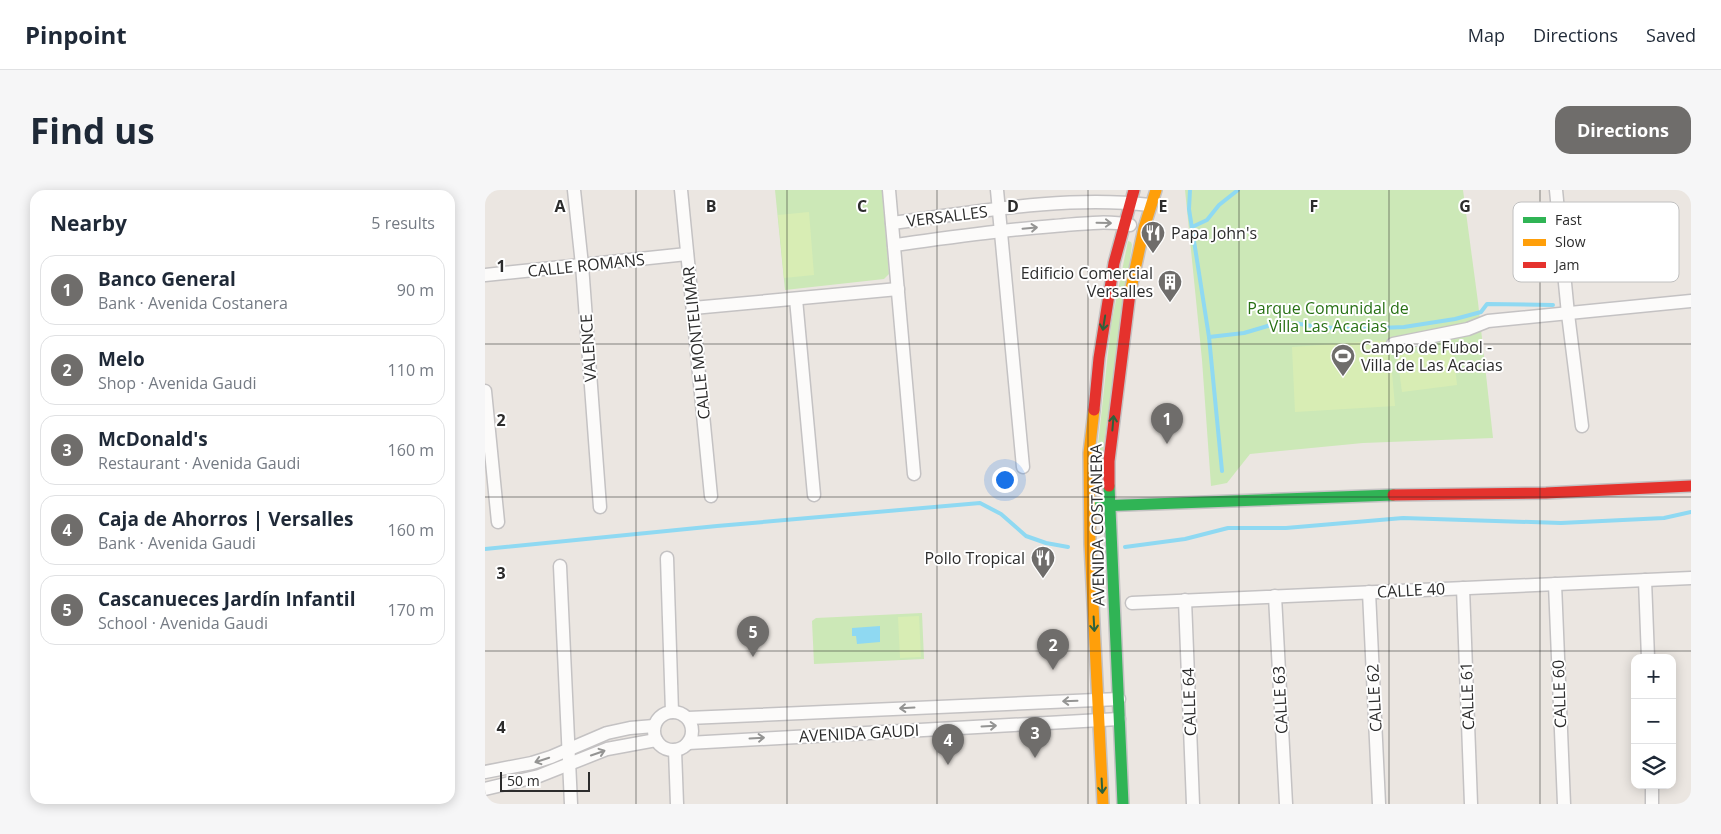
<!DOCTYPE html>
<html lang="en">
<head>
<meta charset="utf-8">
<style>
  :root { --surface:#fff; --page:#f6f6f7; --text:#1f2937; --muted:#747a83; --line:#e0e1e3; --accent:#6f6d6b }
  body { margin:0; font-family:"Open Sans",sans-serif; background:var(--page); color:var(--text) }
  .controls { position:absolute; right:15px; bottom:15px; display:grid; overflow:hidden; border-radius:10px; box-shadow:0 2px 12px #0003 }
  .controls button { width:45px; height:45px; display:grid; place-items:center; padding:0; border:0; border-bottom:1px solid var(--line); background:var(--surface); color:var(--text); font:25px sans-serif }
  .scale { position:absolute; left:15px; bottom:12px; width:90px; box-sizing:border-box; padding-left:5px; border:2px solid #2c2c2c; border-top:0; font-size:14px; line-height:18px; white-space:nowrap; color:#2c2c2c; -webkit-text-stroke:4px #fff; paint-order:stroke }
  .you { position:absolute; left:519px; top:289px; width:18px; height:18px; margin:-12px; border:4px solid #fff; border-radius:50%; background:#1a73e8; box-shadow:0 0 0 8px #1a73e833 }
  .badge { display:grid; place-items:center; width:32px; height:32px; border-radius:50%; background:var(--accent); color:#fff; font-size:16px; font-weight:700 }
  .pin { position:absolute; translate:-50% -41px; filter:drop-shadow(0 1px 2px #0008) }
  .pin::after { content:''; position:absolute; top:26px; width:18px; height:15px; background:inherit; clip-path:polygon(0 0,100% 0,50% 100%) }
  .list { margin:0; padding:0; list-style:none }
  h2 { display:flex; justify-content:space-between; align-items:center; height:65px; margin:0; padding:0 20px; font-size:21px }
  h2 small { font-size:16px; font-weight:400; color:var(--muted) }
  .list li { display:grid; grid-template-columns:32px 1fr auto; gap:15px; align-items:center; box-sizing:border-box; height:70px; margin:0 10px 10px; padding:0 10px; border:1px solid var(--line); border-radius:15px }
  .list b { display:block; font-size:19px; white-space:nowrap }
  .list p { margin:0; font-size:16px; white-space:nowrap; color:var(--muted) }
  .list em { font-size:16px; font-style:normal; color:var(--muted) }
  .icon { flex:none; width:28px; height:28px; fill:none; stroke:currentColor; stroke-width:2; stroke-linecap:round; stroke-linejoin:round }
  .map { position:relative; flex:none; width:1206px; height:614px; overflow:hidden; border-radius:15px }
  header { display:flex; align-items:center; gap:30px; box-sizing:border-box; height:70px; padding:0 25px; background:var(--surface); border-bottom:1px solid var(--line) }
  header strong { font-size:24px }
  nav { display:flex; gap:28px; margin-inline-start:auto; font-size:18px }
  .intro { display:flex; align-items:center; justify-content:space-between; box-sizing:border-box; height:120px; padding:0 30px }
  h1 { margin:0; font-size:35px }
  .button { padding:12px 22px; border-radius:15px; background:var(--accent); color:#fff; font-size:18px; font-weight:700 }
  main { display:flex; gap:30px; padding:0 30px }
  aside { flex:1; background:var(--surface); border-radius:15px; box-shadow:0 2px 12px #0003 }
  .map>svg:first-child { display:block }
  .green { fill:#cce8b7 }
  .pitch { fill:#d8edb4 }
  .water { fill:#8fd9f2 }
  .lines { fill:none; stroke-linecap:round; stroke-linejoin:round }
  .stream { stroke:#8fd9f2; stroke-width:4 }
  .street-casing { stroke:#c4c2c3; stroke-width:15 }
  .fast-casing { stroke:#c4c2c3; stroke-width:14 }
  .slow-casing { stroke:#c4c2c3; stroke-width:14 }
  .jam-casing { stroke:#c4c2c3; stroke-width:14 }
  .street { stroke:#fcfbfa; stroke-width:12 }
  .fast { stroke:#30b455; stroke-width:11 }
  .slow { stroke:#ff9f0a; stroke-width:11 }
  .jam { stroke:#e5322d; stroke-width:11 }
  .oneway { stroke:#949493 }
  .oneway2 { stroke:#2e623c }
  .grid { fill:none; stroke:#2c2c2c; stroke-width:1; stroke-opacity:0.55 }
  .labels { text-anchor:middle; stroke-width:4; stroke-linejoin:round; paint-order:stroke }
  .street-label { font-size:16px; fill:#2c2c2c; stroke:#fff }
  .poi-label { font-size:16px; fill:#2c2c2c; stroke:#fff; text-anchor:start }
  .park-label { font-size:16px; fill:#277014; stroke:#fff }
  .key { fill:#fff; stroke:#c0c0c0; stroke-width:1 }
  .key-label { font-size:14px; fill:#2c2c2c }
  .grid-label { font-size:16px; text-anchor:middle; font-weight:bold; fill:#2c2c2c; stroke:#fff; stroke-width:4; stroke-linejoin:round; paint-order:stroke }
</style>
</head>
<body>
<header>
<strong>Pinpoint</strong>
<nav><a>Map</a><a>Directions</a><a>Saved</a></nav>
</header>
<div class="intro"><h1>Find us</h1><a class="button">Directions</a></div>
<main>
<aside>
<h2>Nearby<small>5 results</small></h2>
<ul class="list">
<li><span class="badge">1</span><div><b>Banco General</b><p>Bank · Avenida Costanera</p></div><em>90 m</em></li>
<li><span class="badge">2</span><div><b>Melo</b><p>Shop · Avenida Gaudi</p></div><em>110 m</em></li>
<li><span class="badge">3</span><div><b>McDonald's</b><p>Restaurant · Avenida Gaudi</p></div><em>160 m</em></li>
<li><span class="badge">4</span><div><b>Caja de Ahorros | Versalles</b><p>Bank · Avenida Gaudi</p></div><em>160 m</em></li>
<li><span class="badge">5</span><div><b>Cascanueces Jardín Infantil</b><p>School · Avenida Gaudi</p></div><em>170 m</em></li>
</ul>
</aside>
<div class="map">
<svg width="1206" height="614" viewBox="0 0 1206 614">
  <rect width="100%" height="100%" fill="#ebe6e1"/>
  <g class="green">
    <path d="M290,0H397L404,84L399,89L300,100Z"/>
    <path d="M700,0H978L993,112L1008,248L878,253L765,264L742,293L726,296L717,170Z"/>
    <path d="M643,51L646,52L647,55L616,275H613L611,273L626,135Z"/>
    <path d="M437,423L439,469L329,474L327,431L331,428Z"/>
  </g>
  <g class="pitch">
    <path d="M324,22L329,85L299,88L293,25Z"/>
    <path d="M904,150L910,216L810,222L807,157Z"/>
    <path d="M968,159L972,195L917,202L912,165Z"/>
    <path d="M434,426L436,467L415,468L413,427Z"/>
  </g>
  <path class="water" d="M395,436V452L372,454L371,446H367V438Z"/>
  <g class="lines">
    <g class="stream">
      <path d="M705,0L704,19L724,147L737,281"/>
      <path d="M707,37L722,30L734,15L753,0"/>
      <path d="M724,147L759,143L786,135L809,133L833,137L871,139L919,137L970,129L996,122L1002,114L1068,115"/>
      <path d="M640,357L700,349L743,338H801L918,328L1076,333L1179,328L1206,322"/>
      <path d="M0,359L232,336L495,313L516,324L541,346L561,353L583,357"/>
    </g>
    <defs>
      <g id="street">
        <path d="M89,0L97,75L115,317"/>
        <path d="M196,0L226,306"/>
        <path d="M404,0L429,284"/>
        <path d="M512,0L538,277"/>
        <path d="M1071,0L1083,124L1097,236"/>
        <path d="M407,33C491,22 581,5 665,15"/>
        <path d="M409,55C462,48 515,40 569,36C594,34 621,30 645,35"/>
        <path d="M0,85L202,64"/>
        <path d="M311,109L329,305"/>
        <path d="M208,118L413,99"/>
        <path d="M908,154L983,139L1003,131L1206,111"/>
        <path d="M0,201L13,332"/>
        <path d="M182,368L187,522"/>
        <path d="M75,376L86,614"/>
        <path d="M1160,390L1163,468"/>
        <path d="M1070,394L1079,614"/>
        <path d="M978,398L986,614"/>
        <path d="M884,402L894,614"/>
        <path d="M790,406L801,614"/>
        <path d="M700,410L708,614"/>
        <path d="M647,413L1206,388"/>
        <circle cx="188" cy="541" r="19"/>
        <path d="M203,528L634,509"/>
        <path d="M203,553L634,529"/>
        <path d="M190,560L192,614"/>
        <path d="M0,582L47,573L66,567L122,543L145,538L169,536"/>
        <path d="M1167,595V614"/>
        <path d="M0,599L54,586L122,559L171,550"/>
      </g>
      <g id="fast">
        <path d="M624,296L638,614"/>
        <path d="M613,316L908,305"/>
      </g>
      <g id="slow">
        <path d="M645,103L659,38L671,0"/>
        <path d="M609,220L604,263L605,354L618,614"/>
      </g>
      <g id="jam">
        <path d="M609,220L614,168L629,73L649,0"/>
        <path d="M624,296V271L645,103"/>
        <path d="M908,305L1061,303L1206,296"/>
      </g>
    </defs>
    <use href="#street" class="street-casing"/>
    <use href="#fast" class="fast-casing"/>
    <use href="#slow" class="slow-casing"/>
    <use href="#jam" class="jam-casing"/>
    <use href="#street" class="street"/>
    <use href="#fast" class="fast"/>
    <use href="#slow" class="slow"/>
    <use href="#jam" class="jam"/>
  </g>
  <defs><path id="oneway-shaft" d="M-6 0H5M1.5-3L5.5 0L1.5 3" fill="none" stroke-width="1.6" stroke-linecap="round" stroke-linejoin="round" transform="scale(1.25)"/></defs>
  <g class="oneway">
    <use href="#oneway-shaft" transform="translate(619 33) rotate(1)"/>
    <use href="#oneway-shaft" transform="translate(545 38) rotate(-5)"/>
    <use href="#oneway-shaft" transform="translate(585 511) rotate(178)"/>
    <use href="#oneway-shaft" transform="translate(422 518) rotate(177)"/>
    <use href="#oneway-shaft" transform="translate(504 536) rotate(-3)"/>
    <use href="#oneway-shaft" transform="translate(272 548) rotate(-3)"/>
    <use href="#oneway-shaft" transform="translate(113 563) rotate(-19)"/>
    <use href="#oneway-shaft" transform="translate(57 570) rotate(162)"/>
  </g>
  <g class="oneway2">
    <use href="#oneway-shaft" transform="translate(619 133) rotate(99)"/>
    <use href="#oneway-shaft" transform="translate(628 233) rotate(-85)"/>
    <use href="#oneway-shaft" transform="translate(609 434) rotate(87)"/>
    <use href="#oneway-shaft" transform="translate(617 596) rotate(87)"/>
  </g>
  <path class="grid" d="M151,0V614M302,0V614M452,0V614M603,0V614M754,0V614M904,0V614M1055,0V614M0,154H1206M0,307H1206M0,461H1206"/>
  <defs>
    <symbol id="restaurant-pin" viewBox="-11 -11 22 30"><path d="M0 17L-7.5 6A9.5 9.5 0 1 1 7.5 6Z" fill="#6f6d6b" stroke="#fff"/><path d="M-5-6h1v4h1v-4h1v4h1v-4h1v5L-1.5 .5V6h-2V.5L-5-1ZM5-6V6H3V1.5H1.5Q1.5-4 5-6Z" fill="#fff"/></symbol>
    <symbol id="building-pin" viewBox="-11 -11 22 30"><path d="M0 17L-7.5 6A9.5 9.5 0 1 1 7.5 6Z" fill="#6f6d6b" stroke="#fff"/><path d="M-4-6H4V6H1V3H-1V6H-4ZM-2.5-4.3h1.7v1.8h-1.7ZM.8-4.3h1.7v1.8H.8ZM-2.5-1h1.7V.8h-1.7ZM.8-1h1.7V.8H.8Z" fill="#fff"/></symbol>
    <symbol id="stadium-pin" viewBox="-11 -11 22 30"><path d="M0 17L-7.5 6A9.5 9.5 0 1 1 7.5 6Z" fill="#6f6d6b" stroke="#fff"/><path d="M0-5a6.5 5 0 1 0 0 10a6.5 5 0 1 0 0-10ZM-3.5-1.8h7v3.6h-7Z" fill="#fff"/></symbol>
  </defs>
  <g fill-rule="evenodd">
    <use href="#restaurant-pin" x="654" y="29" width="28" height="38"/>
    <use href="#building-pin" x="671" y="78" width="28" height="38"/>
    <use href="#stadium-pin" x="844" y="152" width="28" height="38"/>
    <use href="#restaurant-pin" x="544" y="354" width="28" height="38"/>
  </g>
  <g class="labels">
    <g class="street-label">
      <text transform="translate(462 26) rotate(-7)" y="6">VERSALLES</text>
      <text transform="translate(101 75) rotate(-6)" y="6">CALLE ROMANS</text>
      <text transform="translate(211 153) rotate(-96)" y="6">CALLE MONTELIMAR</text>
      <text transform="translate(103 158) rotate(-94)" y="6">VALENCE</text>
      <text transform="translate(612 335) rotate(-91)" y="6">AVENIDA COSTANERA</text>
      <text transform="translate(926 400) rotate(-3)" y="6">CALLE 40</text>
      <text transform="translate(1074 504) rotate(-92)" y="6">CALLE 60</text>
      <text transform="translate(982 506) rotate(-92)" y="6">CALLE 61</text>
      <text transform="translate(889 508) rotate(-93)" y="6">CALLE 62</text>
      <text transform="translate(795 510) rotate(-93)" y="6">CALLE 63</text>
      <text transform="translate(704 512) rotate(-92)" y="6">CALLE 64</text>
      <text transform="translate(374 543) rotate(-3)" y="6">AVENIDA GAUDI</text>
    </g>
    <g class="poi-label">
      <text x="686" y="49">Papa John's</text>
      <text x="668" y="89" text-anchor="end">Edificio Comercial<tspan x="668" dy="18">Versalles</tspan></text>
      <text x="876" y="163">Campo de Fubol -<tspan x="876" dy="18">Villa de Las Acacias</tspan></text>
      <text x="540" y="374" text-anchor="end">Pollo Tropical</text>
    </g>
    <g class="park-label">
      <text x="843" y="124">Parque Comunidal de<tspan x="843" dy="18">Villa Las Acacias</tspan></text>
    </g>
  </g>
  <rect x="1028" y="12" width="166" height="80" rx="8" class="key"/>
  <rect x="1038" y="27" width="23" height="6" fill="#30b455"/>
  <rect x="1038" y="49" width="23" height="7" fill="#ff9f0a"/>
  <rect x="1038" y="72" width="23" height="6" fill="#e5322d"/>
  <g class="key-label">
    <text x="1070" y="35">Fast</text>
    <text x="1070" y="57">Slow</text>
    <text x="1070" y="80">Jam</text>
  </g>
  <g class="grid-label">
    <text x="75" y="22">A</text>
    <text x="226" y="22">B</text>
    <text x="377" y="22">C</text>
    <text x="528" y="22">D</text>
    <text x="678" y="22">E</text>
    <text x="829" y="22">F</text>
    <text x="980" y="22">G</text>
    <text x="16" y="82">1</text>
    <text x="16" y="236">2</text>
    <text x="16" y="389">3</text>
    <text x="16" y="543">4</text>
  </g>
</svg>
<div class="controls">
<button>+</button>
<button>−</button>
<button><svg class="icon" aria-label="layers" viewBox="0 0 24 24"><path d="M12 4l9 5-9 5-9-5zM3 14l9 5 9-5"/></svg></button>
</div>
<div class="scale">50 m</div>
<div class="you"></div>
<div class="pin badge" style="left:682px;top:254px">1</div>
<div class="pin badge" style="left:568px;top:480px">2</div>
<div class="pin badge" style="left:550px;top:568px">3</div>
<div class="pin badge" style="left:463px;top:575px">4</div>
<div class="pin badge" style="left:268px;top:467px">5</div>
</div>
</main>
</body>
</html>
